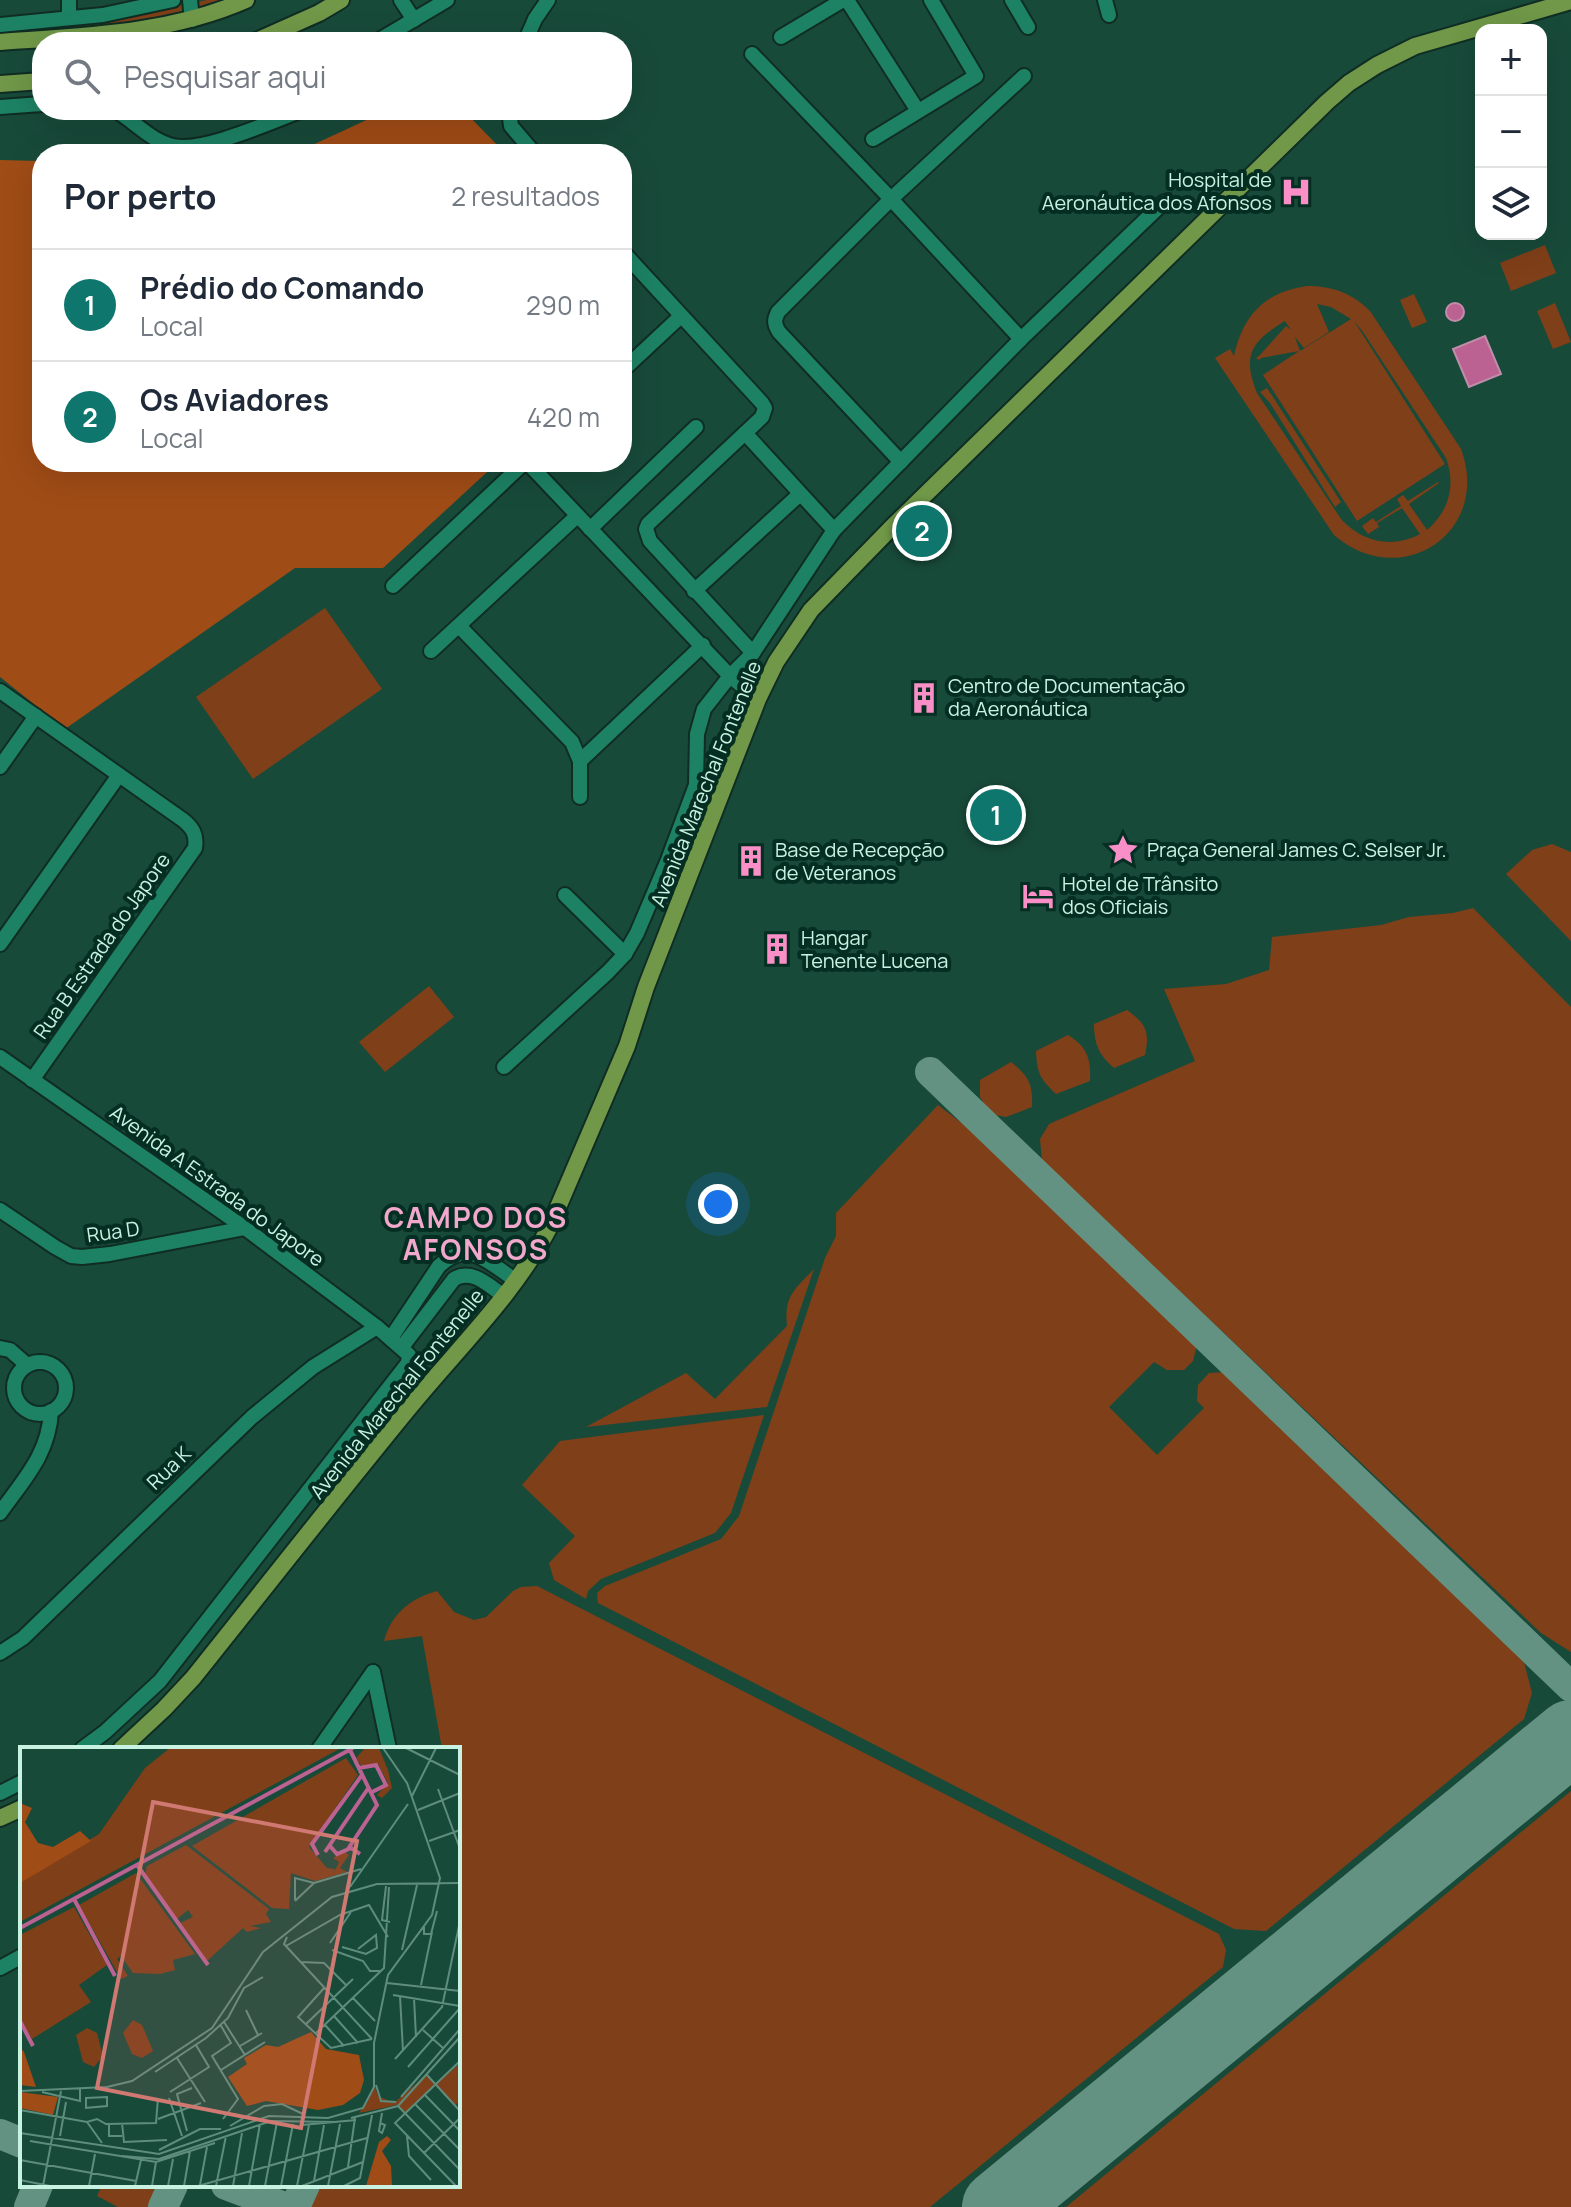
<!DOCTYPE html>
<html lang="pt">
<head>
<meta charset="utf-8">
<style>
  :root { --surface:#fff; --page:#f6f6f7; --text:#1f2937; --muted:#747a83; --line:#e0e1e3; --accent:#0f766e }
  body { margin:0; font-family:Manrope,sans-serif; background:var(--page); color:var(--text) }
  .controls { position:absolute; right:24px; top:24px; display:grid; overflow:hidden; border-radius:16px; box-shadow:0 8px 32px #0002 }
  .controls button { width:72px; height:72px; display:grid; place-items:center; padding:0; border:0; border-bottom:2px solid var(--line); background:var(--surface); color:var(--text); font:40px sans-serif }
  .you { position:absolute; left:718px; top:1204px; width:28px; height:28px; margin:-20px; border:6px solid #fff; border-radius:50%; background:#1a73e8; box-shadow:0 0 0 12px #1a73e833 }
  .badge { display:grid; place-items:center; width:52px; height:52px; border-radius:50%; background:var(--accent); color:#fff; font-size:26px; font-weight:700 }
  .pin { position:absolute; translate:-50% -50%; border:4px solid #fff; box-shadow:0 2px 8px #0006 }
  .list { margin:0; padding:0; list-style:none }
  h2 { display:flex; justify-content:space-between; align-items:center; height:104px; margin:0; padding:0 32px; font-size:34px }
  h2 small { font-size:26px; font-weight:400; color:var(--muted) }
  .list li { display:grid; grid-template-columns:52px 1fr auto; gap:24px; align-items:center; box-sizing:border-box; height:112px; padding:0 32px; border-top:2px solid var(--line) }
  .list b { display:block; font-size:30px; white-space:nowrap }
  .list p { margin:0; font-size:26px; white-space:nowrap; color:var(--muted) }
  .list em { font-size:26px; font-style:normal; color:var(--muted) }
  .icon { flex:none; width:44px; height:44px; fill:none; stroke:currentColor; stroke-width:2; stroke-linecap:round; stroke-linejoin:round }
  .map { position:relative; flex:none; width:1571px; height:2207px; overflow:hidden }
  .search { position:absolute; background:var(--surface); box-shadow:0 8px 32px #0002; left:32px; top:32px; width:600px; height:88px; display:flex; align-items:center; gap:20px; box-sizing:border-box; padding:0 28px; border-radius:32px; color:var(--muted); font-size:30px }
  .panel { position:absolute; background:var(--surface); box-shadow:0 8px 32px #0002; left:32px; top:144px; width:600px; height:328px; border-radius:32px }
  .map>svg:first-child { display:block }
  .green { fill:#7f3f18; fill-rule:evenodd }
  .forest { fill:#a04c16 }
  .water { fill:#bb6292; stroke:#bf8daa; stroke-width:2 }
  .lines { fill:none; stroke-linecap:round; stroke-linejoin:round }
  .taxiway { stroke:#649282; stroke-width:30 }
  .runway { stroke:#649282; stroke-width:74 }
  .minor-casing { stroke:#102d23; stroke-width:18 }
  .major-casing { stroke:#102d23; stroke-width:20 }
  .minor { stroke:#1d8264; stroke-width:14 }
  .major { stroke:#709848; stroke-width:16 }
  .labels { text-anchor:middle; stroke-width:8; stroke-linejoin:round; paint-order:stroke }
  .poi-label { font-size:20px; fill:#c8f2e1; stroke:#052e22; text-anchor:start }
  .street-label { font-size:20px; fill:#c8f2e1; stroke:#052e22 }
  .district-label { font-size:28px; font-weight:bold; letter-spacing:2px; fill:#f2a7cc; stroke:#052e22 }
  .inset-river { fill:none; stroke:#bb6292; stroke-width:4 }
  .inset-road { fill:none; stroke:#5e8d7d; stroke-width:2 }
  .view { fill:#d07972; fill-opacity:0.15; stroke:#d07972; stroke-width:4 }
  .inset-edge { fill:none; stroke:#c8f2e1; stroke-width:4 }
</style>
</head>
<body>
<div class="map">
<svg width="1571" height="2207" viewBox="0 0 1571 2207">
  <rect width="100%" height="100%" fill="#184a3a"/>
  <g class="green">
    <path d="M207,0H230L208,9L85,34L0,38V28L82,24Z"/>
    <path d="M1545,245L1556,273L1511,291L1500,263Z"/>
    <path d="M1307,286C1332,286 1352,293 1370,311L1461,449C1492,532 1401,593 1334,535L1215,358L1230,349L1234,356C1243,315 1265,292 1307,286ZM1317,304L1331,307L1351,319L1300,351L1295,337L1304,348L1329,332ZM1285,321L1291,330L1286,326L1260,355L1256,358L1259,360L1261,358L1299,351L1263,375L1357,521L1445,464L1354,321L1363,332L1446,458C1456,486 1449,511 1427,530L1409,504L1439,483L1438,482L1408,501L1403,495L1397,499L1401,506L1376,522L1373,518L1362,526L1368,534L1379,527L1377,523L1402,508L1420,534C1392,549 1362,542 1341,519L1257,393C1241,353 1253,341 1285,321Z"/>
    <path d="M1414,294L1427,322L1412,328L1400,300Z"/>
    <path d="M1555,303L1571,342L1553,349L1537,311Z"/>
    <path d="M1267,388L1341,502L1335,507L1270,403L1260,392Z"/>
    <path d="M325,608L382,689L253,779L196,697Z"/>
    <path d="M1552,844L1571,852V941L1506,874L1532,850Z"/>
    <path d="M1473,908L1571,1007V1652L1541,1633L1042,1161L1040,1139L1049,1124L1195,1061L1164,989L1226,984L1269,970L1272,937L1381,925L1409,917L1453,913Z"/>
    <path d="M429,986L454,1017L385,1072L359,1042Z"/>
    <path d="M1127,1010C1146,1024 1150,1031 1145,1055L1114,1068C1099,1055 1094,1044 1094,1024Z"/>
    <path d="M1068,1035C1087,1047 1091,1058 1090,1081L1056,1094C1040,1079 1037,1073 1036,1051Z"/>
    <path d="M1011,1062C1029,1076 1033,1085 1032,1107L1006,1117L990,1114L980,1097V1080Z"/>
    <path d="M938,1105L993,1147L1197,1345L1193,1361L1184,1370H1167L1154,1362L1109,1407L1157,1455L1204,1408L1197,1401L1198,1385L1209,1373L1225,1372L1524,1662L1532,1693L1524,1719L1266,1931L1234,1929L598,1603L597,1593L605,1586L721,1539L739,1516L825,1258L836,1236V1213Z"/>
    <path d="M814,1269L767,1407L586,1427L686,1373L715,1399L787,1326C784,1296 794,1290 814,1269Z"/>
    <path d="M764,1415L731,1513L715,1533L601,1579L588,1591L586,1599L554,1580L549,1563L575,1536L522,1485L560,1441Z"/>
    <path d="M537,1586L1219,1934L1226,1950L1223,1967L930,2207H304L314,2185H458V1749H442L422,1636L384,1641C391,1614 411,1598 437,1591L454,1612L474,1620L486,1617L513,1591L521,1587Z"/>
    <path d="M1571,1791V2207H1066Z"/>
    <path d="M102,2185H162L152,2207H118L97,2196Z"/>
  </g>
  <g class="forest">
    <path d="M388,110H463L506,154H253L306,148Z"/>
    <path d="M0,160L42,161V462H498L383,568H295L65,729L0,677Z"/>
  </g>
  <g class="water">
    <circle cx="1455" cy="312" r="9"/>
    <path d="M1485,336L1501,374L1469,387L1453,349Z"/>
  </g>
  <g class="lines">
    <g class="taxiway">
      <path d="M930,1072L1571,1687"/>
      <path d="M0,2134L22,2143"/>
      <path d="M226,2185L285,2207"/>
      <path d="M29,2207L38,2185"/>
      <path d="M163,2207L173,2185"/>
      <path d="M295,2207L305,2185"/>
    </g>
    <path class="runway" d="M999,2207L1571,1737"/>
    <defs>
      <g id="minor">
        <path d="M69,0V18"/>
        <path d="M190,0L192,20"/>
        <path d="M401,0L414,20"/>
        <path d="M847,0L918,111"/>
        <path d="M1012,0L1028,27"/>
        <path d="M1105,0L1109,15"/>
        <path d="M0,25L103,15L173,0"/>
        <path d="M781,37L843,0"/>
        <path d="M376,42L447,0"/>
        <path d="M525,42L535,19L548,0"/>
        <path d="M752,54L891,199L1021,339"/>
        <path d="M0,107L42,104"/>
        <path d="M115,110C134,121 151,141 173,146C203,153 272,121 303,110"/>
        <path d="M509,110L511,126L535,154"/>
        <path d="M873,139L976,76L931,0"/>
        <path d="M622,251L762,403L765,408L762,417L648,524L646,529L650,541L753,653"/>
        <path d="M622,371L681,316"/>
        <path d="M745,433L834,530"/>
        <path d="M527,462L730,676L758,699"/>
        <path d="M901,462L779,332C774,324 774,320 778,312L891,199L1024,76"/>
        <path d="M590,529L696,427"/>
        <path d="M393,586L525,462"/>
        <path d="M694,591L800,494"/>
        <path d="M459,626L572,742L580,761V797"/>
        <path d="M431,651L577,516"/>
        <path d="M0,691L183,820C193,828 197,835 195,848L32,1080"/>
        <path d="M580,761L703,645"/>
        <path d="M0,767L36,716"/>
        <path d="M565,895L625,954"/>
        <path d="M0,944L119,775"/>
        <path d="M0,1057L245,1228L377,1327L409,1355L408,1363L160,1681L105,1732L82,1749"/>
        <path d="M504,1067L608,972L625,954L637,933L668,860L696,785L697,734L704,709L730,676L753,653L834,530L1021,339L1164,202"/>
        <path d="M0,1210L55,1247L71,1256L82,1257L110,1254L245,1228"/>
        <path d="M391,1338L439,1266C468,1238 489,1263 515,1280"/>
        <path d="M402,1347L454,1279C472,1268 489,1286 504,1296"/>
        <path d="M0,1348L10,1350L27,1365"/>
        <circle cx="40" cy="1388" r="26"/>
        <path d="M0,1513C24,1479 49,1454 51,1411"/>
        <path d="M0,1653L23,1638L252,1417L313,1367L377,1327"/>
        <path d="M373,1672L389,1749"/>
        <path d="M319,1749L373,1672"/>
        <path d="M0,1793L22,1782"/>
        <path d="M0,1968L22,1956"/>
      </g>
      <g id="major">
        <path d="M0,42C83,36 169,34 246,0"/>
        <path d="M254,42L319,13L341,0"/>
        <path d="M0,84L42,81"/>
        <path d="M121,1749L164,1709L193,1678C265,1588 336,1497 409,1408C457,1349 515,1294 550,1226L627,1046L646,987L758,699L776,662L811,610L890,529L1327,102L1349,83L1377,65L1415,46L1571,1"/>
        <path d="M0,1818L22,1808"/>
      </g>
    </defs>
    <use href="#minor" class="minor-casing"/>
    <use href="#major" class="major-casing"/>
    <use href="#minor" class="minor"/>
    <use href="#major" class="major"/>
  </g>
  <defs>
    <symbol id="hospital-bare" viewBox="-9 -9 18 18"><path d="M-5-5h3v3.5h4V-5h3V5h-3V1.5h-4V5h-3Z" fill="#fa8fc7" stroke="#052e22" stroke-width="2.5" paint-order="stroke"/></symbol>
    <symbol id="building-bare" viewBox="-9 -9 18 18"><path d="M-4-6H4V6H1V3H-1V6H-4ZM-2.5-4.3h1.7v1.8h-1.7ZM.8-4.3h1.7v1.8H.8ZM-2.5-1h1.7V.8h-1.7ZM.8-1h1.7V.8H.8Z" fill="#fa8fc7" stroke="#052e22" stroke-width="2.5" paint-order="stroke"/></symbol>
    <symbol id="sight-bare" viewBox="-9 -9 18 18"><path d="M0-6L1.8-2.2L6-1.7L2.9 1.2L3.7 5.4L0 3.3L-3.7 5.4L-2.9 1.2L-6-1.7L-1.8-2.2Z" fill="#fa8fc7" stroke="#052e22" stroke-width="2.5" paint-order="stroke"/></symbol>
    <symbol id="hotel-bare" viewBox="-9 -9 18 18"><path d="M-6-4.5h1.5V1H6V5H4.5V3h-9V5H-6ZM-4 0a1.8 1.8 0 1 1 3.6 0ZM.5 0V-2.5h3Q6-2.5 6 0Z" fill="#fa8fc7" stroke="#052e22" stroke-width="2.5" paint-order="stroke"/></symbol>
  </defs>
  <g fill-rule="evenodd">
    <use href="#hospital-bare" x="1274" y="170" width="44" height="44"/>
    <use href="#building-bare" x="902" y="676" width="44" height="44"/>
    <use href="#sight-bare" x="1101" y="828" width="44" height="44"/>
    <use href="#building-bare" x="729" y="839" width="44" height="44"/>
    <use href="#hotel-bare" x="1016" y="874" width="44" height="44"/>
    <use href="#building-bare" x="755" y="927" width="44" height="44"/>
  </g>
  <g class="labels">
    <g class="poi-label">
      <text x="1272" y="187" text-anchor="end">Hospital de<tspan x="1272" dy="23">Aeronáutica dos Afonsos</tspan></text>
      <text x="948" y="693">Centro de Documentação<tspan x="948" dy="23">da Aeronáutica</tspan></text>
      <text x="775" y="857">Base de Recepção<tspan x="775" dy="23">de Veteranos</tspan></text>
      <text x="1147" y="857">Praça General James C. Selser Jr.</text>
      <text x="1062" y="891">Hotel de Trânsito<tspan x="1062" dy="23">dos Oficiais</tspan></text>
      <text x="801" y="945">Hangar<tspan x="801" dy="23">Tenente Lucena</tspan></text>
    </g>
    <g class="street-label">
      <text transform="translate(706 784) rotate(-68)" y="7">Avenida Marechal Fontenelle</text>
      <text transform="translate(102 946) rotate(-55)" y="7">Rua B Estrada do Japore</text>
      <text transform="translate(217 1186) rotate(36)" y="7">Avenida A Estrada do Japore</text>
      <text transform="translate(113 1232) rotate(-8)" y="7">Rua D</text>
      <text transform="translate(397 1394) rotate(-51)" y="7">Avenida Marechal Fontenelle</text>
      <text transform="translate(169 1468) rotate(-44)" y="7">Rua K</text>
    </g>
    <g class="district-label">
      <text x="476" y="1228">CAMPO DOS<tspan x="476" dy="32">AFONSOS</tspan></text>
    </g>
  </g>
  <g transform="translate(20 1747)">
    <rect width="440" height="440" fill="#184a3a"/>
    <path d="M150,1H321L0,175L1,134L79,87L125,21ZM345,1H359L368,23L372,41L362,51L357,48L368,36L358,17L342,20L336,11ZM326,11L338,28L289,100L307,121L315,122L313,127L319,115L313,111L324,104L329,108L320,121L327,125L295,134L271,126L269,162L252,161L172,99ZM166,98L249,162L246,167L251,175L230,179L241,181L227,185L223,181L187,214L160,176L173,170L168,163L157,172L125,127L127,119ZM116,126L175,207L153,213L155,223L140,227L113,226L101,209L97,212L108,229L101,232L59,158ZM54,160L87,218L59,238L71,255L12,292L0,272V188ZM113,273L122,278L133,304L122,311L112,307L103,286ZM67,281L77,286L83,309L74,320L63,315L56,288ZM440,316V353L435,359L415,338L385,366L377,358L339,366L355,340L358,349L374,356L406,328L415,338Z" fill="#7f3f18"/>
    <path d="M0,50L2,57L12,61L5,75L18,96L33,100L60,84L71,94L0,136ZM291,285L306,302L339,308L344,333L340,346L323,358L298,363L246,354L227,359L208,330L227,317L224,311L246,298L258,300ZM0,300L4,305L16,340L0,338ZM0,345L38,350L33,368L0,361ZM367,389L371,393L362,404L371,419L372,439H346L359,395Z" fill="#a04c16"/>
    <path class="inset-river" d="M339,21L356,18L366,38L352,45M310,99L317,107L331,101L340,107M328,102L357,58L330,3M305,105L349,40M298,108L292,97L342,28M117,118L188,218M54,152L95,229M0,181L333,1M0,274L13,299"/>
    <path class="inset-road" d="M386,1L440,28M418,42L440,102M392,49L416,1M398,63L440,46M409,94L440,83M366,139L362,173L370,175M330,140L388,57M275,153V131L294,136M275,154L294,136L341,122M404,180V187H411L417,164M267,190L264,197L352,292M310,196L331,165M266,199L320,168L349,158L368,190M322,200L346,207L357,201L356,188L338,202M312,203L343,214L350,224H362M382,203L397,138M281,215L304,216L326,238M367,236L440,244M401,238L412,185M305,240L278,270L311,301L352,292M373,248L440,259M380,249L383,304M333,251L355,274M394,251L396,290M226,263L238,288M314,269L338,296M204,275L225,308M200,277L211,296L192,309L218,352L203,372M286,277L333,232M305,278L324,299M403,283L423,301M295,287L364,221L369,140M220,299L242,286M157,311L185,355M375,312L422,260L440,174M388,320L440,261M201,323L245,295M135,325L186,291L208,271L224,241L243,230M407,328L440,364M356,338L361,354L376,355M0,344L87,340L112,334L192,281L243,205L312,150L357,137L440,136M22,345L60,354V342M150,345L189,320L176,298M404,347L440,384M381,350L440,282M149,351L162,389M395,357L440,403M378,359L440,423M65,361L87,359V350L66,351V361M0,363L67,375L77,372L86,377L136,376L138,351M331,371L378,359L440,290M138,372L181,356M67,375L82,396M102,376L104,395L147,393M360,376L365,378L362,386L359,384L362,366M89,377V389H102M282,378L336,373M210,379L244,359L262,357L283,367M167,384L157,347L172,341M0,386L139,407L249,369L308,371L343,361L354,340V296L368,228L412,168L420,131L387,36L363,1M40,389L46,355M387,389L389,409L411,433M10,394L136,415L195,396M139,403L180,382H201M404,406L440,371M102,409L139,412L251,374L315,375M0,413L116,434M328,420L335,371M0,433L30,439M294,434L304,378M180,438L187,400M23,439L41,344M69,439L75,407M115,439L121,413M132,439L136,415M148,439L153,412M164,439L170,404M178,439L347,391M196,439L206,389M213,439L222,386M229,439L240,377M245,439L257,375M261,439L273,377M277,439L289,378M282,439L343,415M308,439L320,377M324,439L340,431L352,368M436,439L375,376L440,314"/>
    <path class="view" d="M133,55L337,94L281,381L77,341Z"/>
    <rect width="440" height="440" class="inset-edge"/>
  </g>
</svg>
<div class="controls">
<button>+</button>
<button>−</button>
<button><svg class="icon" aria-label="layers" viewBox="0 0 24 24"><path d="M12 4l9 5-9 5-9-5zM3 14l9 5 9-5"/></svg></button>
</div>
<div class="you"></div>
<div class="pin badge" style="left:996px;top:815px">1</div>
<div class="pin badge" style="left:922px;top:531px">2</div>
<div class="search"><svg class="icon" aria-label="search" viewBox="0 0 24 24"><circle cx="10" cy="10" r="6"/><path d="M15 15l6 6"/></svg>Pesquisar aqui</div>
<section class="panel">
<h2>Por perto<small>2 resultados</small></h2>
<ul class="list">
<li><span class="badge">1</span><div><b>Prédio do Comando</b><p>Local</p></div><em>290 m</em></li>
<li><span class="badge">2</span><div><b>Os Aviadores</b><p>Local</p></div><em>420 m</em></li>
</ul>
</section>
</div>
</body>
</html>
